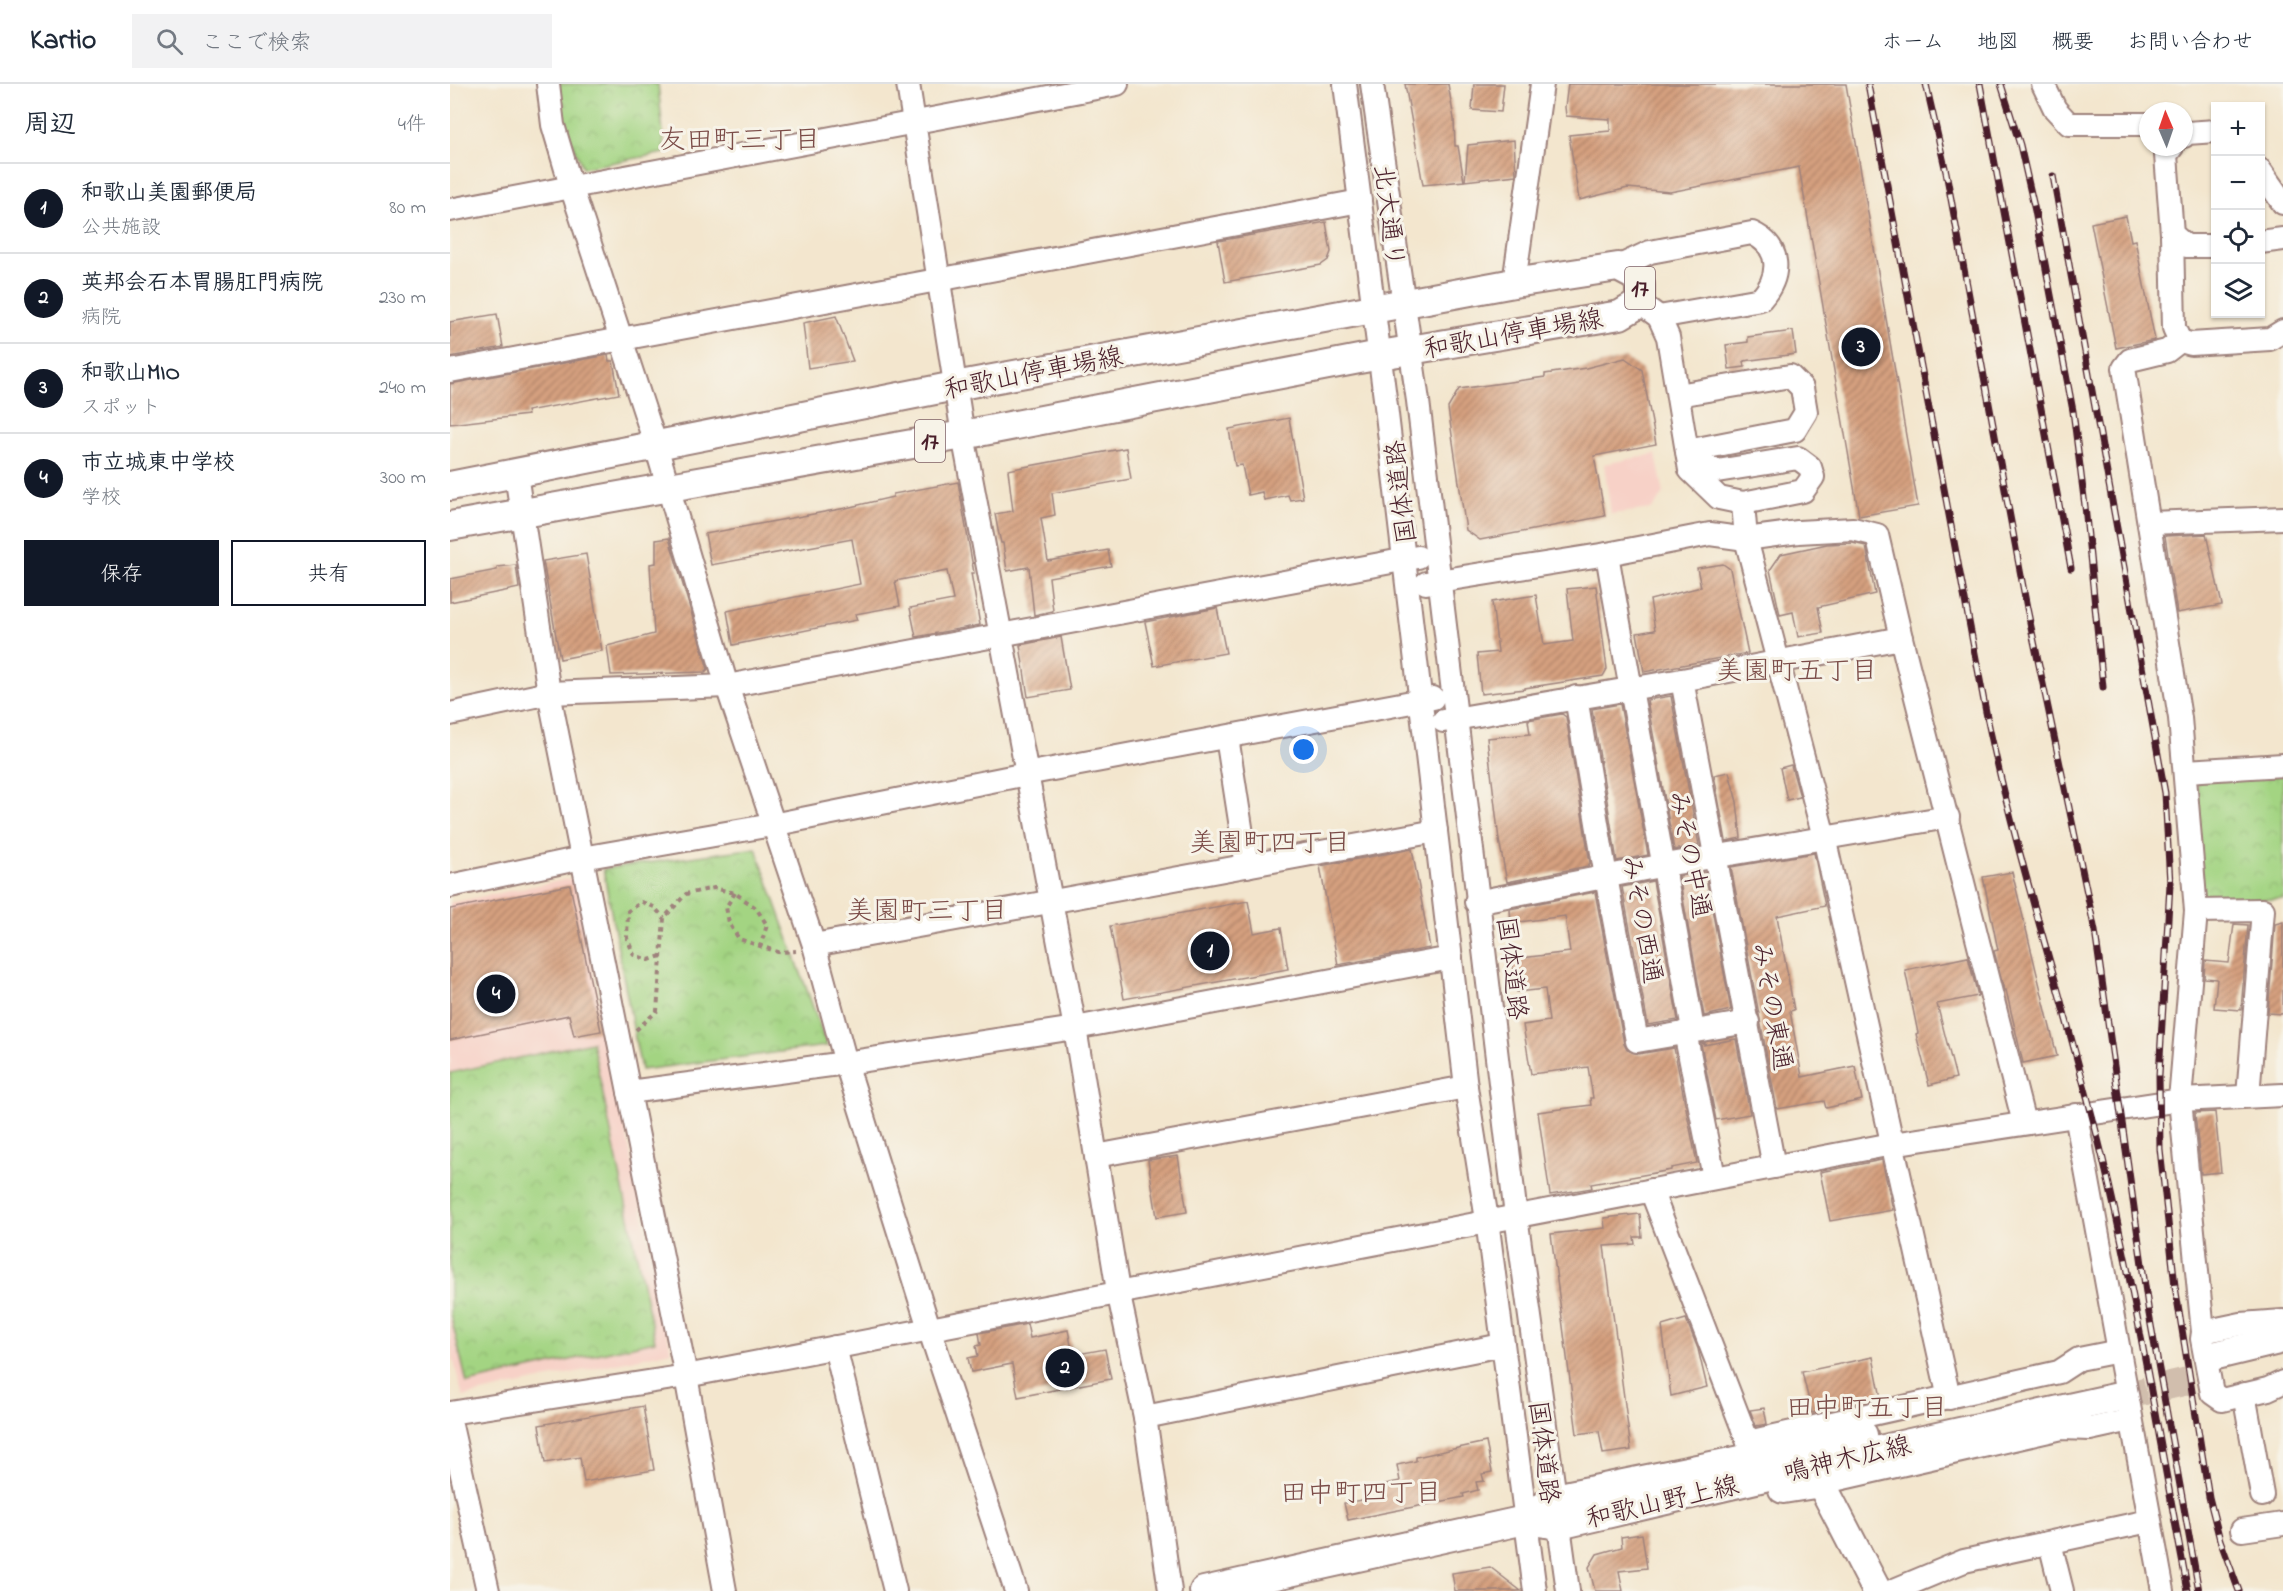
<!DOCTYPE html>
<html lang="ja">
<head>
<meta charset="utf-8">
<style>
  :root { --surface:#fff; --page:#f2f2f3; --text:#1f2937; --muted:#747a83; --line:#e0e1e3; --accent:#111827 }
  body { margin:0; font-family:"Indie Flower","Klee One",sans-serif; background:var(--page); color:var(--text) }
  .controls { position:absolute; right:18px; top:18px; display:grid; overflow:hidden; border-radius:0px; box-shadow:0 2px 4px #0004 }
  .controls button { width:54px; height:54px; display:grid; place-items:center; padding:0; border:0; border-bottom:2px solid var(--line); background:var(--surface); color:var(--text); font:30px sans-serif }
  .compass { position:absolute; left:1689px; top:18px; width:54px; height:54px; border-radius:50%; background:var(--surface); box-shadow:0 2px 4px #0004; rotate:358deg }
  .you { position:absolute; left:854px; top:666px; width:21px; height:21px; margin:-15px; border:4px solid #fff; border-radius:50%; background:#1a73e8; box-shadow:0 0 0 9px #1a73e833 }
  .badge { display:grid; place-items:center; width:39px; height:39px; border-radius:50%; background:var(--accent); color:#fff; font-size:20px; font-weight:700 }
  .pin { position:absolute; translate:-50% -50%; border:3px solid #fff; box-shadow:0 2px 6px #0006 }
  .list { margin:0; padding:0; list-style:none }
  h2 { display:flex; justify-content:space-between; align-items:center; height:78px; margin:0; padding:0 24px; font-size:26px }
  h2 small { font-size:20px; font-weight:400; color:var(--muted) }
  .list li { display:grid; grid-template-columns:39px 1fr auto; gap:18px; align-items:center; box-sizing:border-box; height:90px; padding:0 24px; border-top:2px solid var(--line) }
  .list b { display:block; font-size:22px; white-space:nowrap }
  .list p { margin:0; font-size:20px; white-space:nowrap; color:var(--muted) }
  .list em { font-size:20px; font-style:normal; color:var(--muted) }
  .actions { display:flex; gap:12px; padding:18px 24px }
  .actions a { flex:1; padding:14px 0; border:2px solid var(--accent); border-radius:0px; text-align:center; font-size:21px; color:var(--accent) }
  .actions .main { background:var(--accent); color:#fff }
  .icon { flex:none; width:33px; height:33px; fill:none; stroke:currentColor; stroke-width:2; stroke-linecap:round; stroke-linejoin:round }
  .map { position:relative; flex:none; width:1833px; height:1507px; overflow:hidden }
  header { display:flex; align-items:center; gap:36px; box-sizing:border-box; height:84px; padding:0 30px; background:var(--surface); border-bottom:2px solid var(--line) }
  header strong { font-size:28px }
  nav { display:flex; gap:33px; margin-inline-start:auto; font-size:21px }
  .search { width:420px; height:54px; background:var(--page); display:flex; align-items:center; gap:15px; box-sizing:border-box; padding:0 21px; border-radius:0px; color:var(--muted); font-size:22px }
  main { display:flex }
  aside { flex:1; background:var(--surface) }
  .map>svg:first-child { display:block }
  .built { fill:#f7d1c7 }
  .park { fill:url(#park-crowns); stroke:#767a56; stroke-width:1.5 }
  .building { fill:url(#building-hatch) }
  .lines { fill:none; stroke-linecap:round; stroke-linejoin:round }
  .major-tunnel { stroke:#d1bead; stroke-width:28; stroke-dasharray:28 14; stroke-linecap:butt }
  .minor-casing { stroke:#9e827c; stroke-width:26 }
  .major-casing { stroke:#9e827c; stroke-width:32 }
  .path { stroke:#9e827c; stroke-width:4; stroke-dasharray:4.5 4.5; stroke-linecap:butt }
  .minor { stroke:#fff; stroke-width:22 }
  .major { stroke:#fff; stroke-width:28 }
  .rail-casing { stroke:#4a1f2b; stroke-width:7 }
  .rail { stroke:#f7f3e8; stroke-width:4.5; stroke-dasharray:14; stroke-linecap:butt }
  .labels { text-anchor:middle; stroke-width:6; stroke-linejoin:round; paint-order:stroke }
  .shield { fill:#f7f3e8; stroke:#7e5f64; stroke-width:1.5 }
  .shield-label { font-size:24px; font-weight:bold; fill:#4a1f2b }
  .street-label { font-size:26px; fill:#4a1f2b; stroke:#f7f3e8 }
  .neighbourhood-label { font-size:27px; fill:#7b4c48; stroke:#f7f3e8 }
</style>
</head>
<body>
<header>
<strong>Kartio</strong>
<div class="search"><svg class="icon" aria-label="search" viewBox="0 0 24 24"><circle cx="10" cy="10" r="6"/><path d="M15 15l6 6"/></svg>ここで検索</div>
<nav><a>ホーム</a><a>地図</a><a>概要</a><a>お問い合わせ</a></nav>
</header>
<main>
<aside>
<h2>周辺<small>4件</small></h2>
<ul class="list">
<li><span class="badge">1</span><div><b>和歌山美園郵便局</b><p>公共施設</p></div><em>80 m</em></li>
<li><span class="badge">2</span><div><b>英邦会石本胃腸肛門病院</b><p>病院</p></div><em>230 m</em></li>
<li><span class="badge">3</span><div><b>和歌山MIO</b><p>スポット</p></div><em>240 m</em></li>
<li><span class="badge">4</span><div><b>市立城東中学校</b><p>学校</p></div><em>300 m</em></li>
</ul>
<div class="actions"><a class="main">保存</a><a>共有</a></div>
</aside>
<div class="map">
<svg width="1833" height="1507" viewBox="0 0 1833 1507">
  <defs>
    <pattern id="park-crowns" width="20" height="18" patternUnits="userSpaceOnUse" patternTransform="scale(1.5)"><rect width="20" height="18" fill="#a3d482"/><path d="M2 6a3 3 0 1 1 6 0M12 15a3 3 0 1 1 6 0" fill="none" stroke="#8eb670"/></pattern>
    <pattern id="building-hatch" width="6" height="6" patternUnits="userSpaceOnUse" patternTransform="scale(1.5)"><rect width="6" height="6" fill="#d5a07f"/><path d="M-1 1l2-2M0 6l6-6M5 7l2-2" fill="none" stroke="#af8268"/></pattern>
  </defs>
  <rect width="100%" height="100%" fill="#f7f3e8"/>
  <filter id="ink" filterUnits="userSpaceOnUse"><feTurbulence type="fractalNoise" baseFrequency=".0167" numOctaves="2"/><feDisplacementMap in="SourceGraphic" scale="12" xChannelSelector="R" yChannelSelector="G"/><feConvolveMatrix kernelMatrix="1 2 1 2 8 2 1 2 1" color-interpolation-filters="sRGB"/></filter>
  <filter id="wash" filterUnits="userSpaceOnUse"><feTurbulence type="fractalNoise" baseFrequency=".008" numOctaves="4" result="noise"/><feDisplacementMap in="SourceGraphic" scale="24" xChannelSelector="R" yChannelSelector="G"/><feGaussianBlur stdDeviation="1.35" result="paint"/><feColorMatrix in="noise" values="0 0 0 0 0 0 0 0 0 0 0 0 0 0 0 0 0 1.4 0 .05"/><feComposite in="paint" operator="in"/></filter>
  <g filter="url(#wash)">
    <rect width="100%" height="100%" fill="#f3e6ce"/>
    <g class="built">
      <path d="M1206,370L1214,410L1202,425L1161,430L1154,380Z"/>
      <path d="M124,794L221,1267L13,1313L0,1262V819Z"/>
    </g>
    <g class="park">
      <path d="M108,0H208L215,69L133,84L113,38Z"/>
      <path d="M1833,691V815L1750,817L1747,696Z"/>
      <path d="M306,764L377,962L191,986L153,785Z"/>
      <path d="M142,958L205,1257L17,1299L0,1229V989Z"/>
    </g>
    <g id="blocks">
      <g class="building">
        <path d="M955,0H998L1004,35L1005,62H1008L1014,97L973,101Z"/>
        <path d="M1024,0H1054L1051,28L1022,26Z"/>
        <path d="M1118,0H1396L1468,422L1409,432L1349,83L1220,108L1178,104L1129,116L1119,51L1160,47V35L1116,32L1115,23Z"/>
        <path d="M1064,56L1066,91L1015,97L1018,61Z"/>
        <path d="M1676,132L1681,157L1685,156L1705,256L1666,264L1641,139Z"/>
        <path d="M876,138L881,168L878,176L871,181L775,198L768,157Z"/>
        <path d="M47,230L53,263L0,273V238Z"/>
        <path d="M386,232L403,277L358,284L353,239Z"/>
        <path d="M1343,247L1346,270L1294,277L1295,283L1279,285L1276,261L1298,258V253Z"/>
        <path d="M158,271L159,277H163L169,310L77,327L78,331L0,340V300Z"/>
        <path d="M1175,274L1192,286L1206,360L1144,372L1155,432L1030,456L1016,446L998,324L1009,305L1095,293V290L1136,284Z"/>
        <path d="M839,334L853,414L840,416L838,411L814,416L812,408L798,411L792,381L785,382L779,345Z"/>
        <path d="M676,364L681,395L602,409L605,431L591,434L598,477L658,466L661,482L599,493L603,527L584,531L579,483L557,487L553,459H551L548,446L545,430L563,427L558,386Z"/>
        <path d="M508,398L524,489H521L530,541L466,553L460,524L503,516L497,487L445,497L450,522L405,530L407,536L283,561L277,527L410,500L402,455L261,481L255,450L396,424L443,413V410Z"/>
        <path d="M1756,450L1772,521L1727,529L1715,452Z"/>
        <path d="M219,454L258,585L255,588L161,591L157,562L204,550L200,480L206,479V456Z"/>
        <path d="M1402,459L1416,462L1425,510L1368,523L1373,549L1348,553L1343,528L1330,531L1320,486L1331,470L1377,460Z"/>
        <path d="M136,470L152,567L110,575L93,477Z"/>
        <path d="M1273,480L1280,485L1298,569L1194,588L1187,549L1205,546L1200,516L1251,503L1247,484Z"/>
        <path d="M66,481L69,504L0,518V495L47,486V483Z"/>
        <path d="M1146,502L1157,585L1153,592L1075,604V605L1031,610L1027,570L1048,568L1042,518L1086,511L1094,561L1123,557L1117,505Z"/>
        <path d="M767,524L776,569L704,582L695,538Z"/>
        <path d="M611,553L620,606L578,613L570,561Z"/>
        <path d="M1221,612L1249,761L1224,766L1197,616Z"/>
        <path d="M1170,620L1198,771L1167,777L1142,625Z"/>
        <path d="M1112,630L1116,633L1140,779L1138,782L1057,798L1049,756L1037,654L1080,650L1078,636Z"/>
        <path d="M1341,681L1350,713L1337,716L1330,684Z"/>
        <path d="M1279,688L1287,718L1291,754L1276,757L1264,691Z"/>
        <path d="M962,765L980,864L888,881L870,782Z"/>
        <path d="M1364,769L1375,822L1327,832L1344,926L1340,927L1352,993L1405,982L1412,1016L1376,1024L1374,1017L1327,1025L1281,783Z"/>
        <path d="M1255,788L1281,926L1254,932L1229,792Z"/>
        <path d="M1562,788L1607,972L1573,979L1556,906H1554L1544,867L1548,866L1533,793Z"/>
        <path d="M1203,797L1228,936L1198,941L1172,803Z"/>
        <path d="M120,801L151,947L124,952L119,931L0,956V825Z"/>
        <path d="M1145,808L1174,960L1177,966L1189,970L1224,964L1247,1079L1221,1084V1086L1141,1100L1142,1104L1100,1111L1088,1028L1141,1021L1140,1014H1143L1138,983L1081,990L1073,941L1099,937L1095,905L1067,908L1062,875L1120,868L1115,832L1061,839L1060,825Z"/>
        <path d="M798,817L804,849L831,844L838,885L674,915L660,842Z"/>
        <path d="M1833,838V930L1818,929L1825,840Z"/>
        <path d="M1784,840L1798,841L1791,926L1764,924L1767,895L1754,894L1755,877L1779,879Z"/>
        <path d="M1518,873L1528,912L1487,920L1506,994L1479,1001L1466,950L1468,949L1455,886Z"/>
        <path d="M1286,955L1300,1030L1266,1036L1251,960L1255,959L1254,961Z"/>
        <path d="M1765,1028L1771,1088L1751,1090L1745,1029Z"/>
        <path d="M728,1072L737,1128L707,1133L698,1076Z"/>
        <path d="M1432,1076L1443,1126L1380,1137L1370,1088Z"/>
        <path d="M1190,1130L1192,1153H1184L1185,1160L1154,1162L1181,1366L1153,1370L1149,1347L1127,1350L1101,1150L1155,1144L1154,1134Z"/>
        <path d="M1236,1235L1248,1265L1257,1303L1221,1312L1212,1242Z"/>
        <path d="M577,1240L580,1254L618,1246L623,1271L655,1265L661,1295L568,1313L562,1280L521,1288L518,1274L528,1272L526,1262L531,1261L529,1249Z"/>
        <path d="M1423,1273L1431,1314L1362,1329L1352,1288Z"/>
        <path d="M193,1322L204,1386L134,1398L130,1373L95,1379L89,1341Z"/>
        <path d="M1314,1324L1317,1340L1306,1342L1300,1326Z"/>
        <path d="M1036,1358L1042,1388L1032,1390L1034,1397L1026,1398L1028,1406L1013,1410L1014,1413L898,1436L894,1419L929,1413L926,1402L950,1397L947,1381L966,1377V1373Z"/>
        <path d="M1192,1450L1197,1484L1169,1487L1173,1507H1145L1139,1483L1147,1470L1172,1463L1171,1453Z"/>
        <path d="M1040,1483L1071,1507H1005L1002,1489Z"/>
      </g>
    </g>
  </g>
  <g filter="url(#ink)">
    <use href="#blocks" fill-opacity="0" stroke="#9e827c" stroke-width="1.5"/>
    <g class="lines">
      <path class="major-tunnel" d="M1669,1313L1768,1290"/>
      <defs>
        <g id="minor">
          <path d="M98,0L103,41L121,102L206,362L277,602L364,861L396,979L479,1244L566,1507"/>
          <path d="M458,0L513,351L625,944L668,1207L695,1333L720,1507"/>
          <path d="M895,0L936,322L1016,1003L1037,1136L1085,1507"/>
          <path d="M922,0L968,317L1066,1132L1118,1507"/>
          <path d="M1593,0L1605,25L1619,40H1698"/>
          <path d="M1734,52L1737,49L1766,47"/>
          <path d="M1722,63L1716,71L1722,150L1736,162H1766"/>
          <path d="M1810,86L1833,119"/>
          <path d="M0,126L667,0"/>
          <path d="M1722,150L1724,244L1730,257"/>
          <path d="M1810,158L1833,155"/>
          <path d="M1168,183L1200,168L1302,149C1332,163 1331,192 1311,215L1209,233"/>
          <path d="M1064,199L1092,0"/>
          <path d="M1190,219L1209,233L1218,253L1240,386L1269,414L1293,419L1353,407L1363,393L1360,383L1348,374L1267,387L1238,374"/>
          <path d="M1730,257L1717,267L1680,276L1674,284L1730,634L1746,827L1730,1016L1753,1248L1752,1255L1762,1309L1772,1316L1818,1305L1833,1298"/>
          <path d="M1730,257L1741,260L1820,255L1833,247"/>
          <path d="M0,287L910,117"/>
          <path d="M1228,311L1340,292L1352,304L1356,328L1345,346L1237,367"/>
          <path d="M66,390L99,609L236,1292L275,1507"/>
          <path d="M1293,419L1296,455L1374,753L1499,1314"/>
          <path d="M1699,439L1833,434"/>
          <path d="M1157,470C1184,629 1216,787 1243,946"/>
          <path d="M976,499L1157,470L1260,450L1296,455L1348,448L1403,445L1427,451L1451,554L1574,1039"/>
          <path d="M1232,596L1324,1083"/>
          <path d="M1126,613L1156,793L1187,957L1298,938"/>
          <path d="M0,630L99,609L277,602L968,473"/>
          <path d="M993,637L1232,596L1451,554"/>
          <path d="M777,653L797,782"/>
          <path d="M1736,687L1833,681"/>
          <path d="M0,802L132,774L322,741L576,690L983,614"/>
          <path d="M1026,818L1215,781L1498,733"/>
          <path d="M1746,827L1813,826L1798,1012"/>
          <path d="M364,861L986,747"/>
          <path d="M1235,948L1264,1093"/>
          <path d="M179,1008L396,979L625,944L1001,874"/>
          <path d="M646,1072L1016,1003"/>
          <path d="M1201,1106L1298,1358"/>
          <path d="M1753,1248L1791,1240L1833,1237"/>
          <path d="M385,1263L445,1507"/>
          <path d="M1669,1267L1713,1507"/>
          <path d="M1794,1310L1812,1411"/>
          <path d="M0,1329L236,1292L1442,1060L1730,1016L1833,1011"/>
          <path d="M695,1333L1052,1261"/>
          <path d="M0,1337L38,1507"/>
          <path d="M1302,1374L1298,1358L1609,1288L1629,1275L1669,1267L1626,1031"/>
          <path d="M1371,1399L1612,1344L1640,1345L1681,1336"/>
          <path d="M1792,1446L1833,1440"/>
          <path d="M1600,1459L1612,1507"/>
          <path d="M1442,1507L1514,1477L1699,1437"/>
        </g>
        <g id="major">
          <path d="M0,402L505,302L1064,199L1168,183L1185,192L1190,201V219L1170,231L930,271L513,351L0,442"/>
          <path d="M1763,1272L1833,1255"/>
          <path d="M1333,1405L1371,1399L1427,1507"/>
          <path d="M1075,1436L1105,1414L1413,1351"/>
          <path d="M754,1507L1075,1436L1109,1441L1460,1359L1669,1313"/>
        </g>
      </defs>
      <use href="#minor" class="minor-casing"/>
      <use href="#major" class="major-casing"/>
      <g class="path">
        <path d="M285,809L276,823L279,839L289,855L328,868L346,867"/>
        <path d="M211,872L199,876L184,871L177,854L178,827L192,818L204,823L214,834"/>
        <path d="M186,946L207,927L214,834L236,810L264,804L285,809L306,824L317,841L310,863"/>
      </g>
      <use href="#minor" class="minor"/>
      <use href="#major" class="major"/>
      <defs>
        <g id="rail">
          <path d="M1418,0L1536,628C1567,778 1616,923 1652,1071C1687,1215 1710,1362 1738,1507"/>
          <path d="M1476,0L1496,88L1577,524L1645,847L1699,1230L1749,1507"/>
          <path d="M1530,0L1621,484"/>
          <path d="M1551,0L1570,61L1585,127L1623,327L1635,422L1653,603"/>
          <path d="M1603,92L1715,709L1720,800L1709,991L1710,1065L1725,1202L1759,1413L1770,1456L1789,1507"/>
        </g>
      </defs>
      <use href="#rail" class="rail-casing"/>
      <use href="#rail" class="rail"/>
    </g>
  </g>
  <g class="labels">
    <g class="shield">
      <rect x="1175" y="183" width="30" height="42" rx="4.5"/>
      <rect x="465" y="336" width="30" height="42" rx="4.5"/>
    </g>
    <g class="shield-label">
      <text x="1190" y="212">17</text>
      <text x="480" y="365">17</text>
    </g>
    <g class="street-label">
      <text transform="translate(940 132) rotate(83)" y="9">北大通り</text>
      <text transform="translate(1063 249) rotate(-10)" y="9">和歌山停車場線</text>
      <text transform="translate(583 288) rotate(-11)" y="9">和歌山停車場線</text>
      <text transform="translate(950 408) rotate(-97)" y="9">国体道路</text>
      <text transform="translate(1241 770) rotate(79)" y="9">みその中通</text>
      <text transform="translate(1193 835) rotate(80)" y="9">みその西通</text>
      <text transform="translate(1063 884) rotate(83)" y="9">国体道路</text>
      <text transform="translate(1323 922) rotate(80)" y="9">みその東通</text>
      <text transform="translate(1095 1368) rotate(83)" y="9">国体道路</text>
      <text transform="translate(1397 1374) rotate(-13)" y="9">鳴神木広線</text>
      <text transform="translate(1212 1417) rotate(-13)" y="9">和歌山野上線</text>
    </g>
    <g class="neighbourhood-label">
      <text x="290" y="64">友田町三丁目</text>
      <text x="1347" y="595">美園町五丁目</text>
      <text x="820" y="767">美園町四丁目</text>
      <text x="477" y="835">美園町三丁目</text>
      <text x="1417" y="1332">田中町五丁目</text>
      <text x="911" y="1417">田中町四丁目</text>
    </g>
  </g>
</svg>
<div class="controls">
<button>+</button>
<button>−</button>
<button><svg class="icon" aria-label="locate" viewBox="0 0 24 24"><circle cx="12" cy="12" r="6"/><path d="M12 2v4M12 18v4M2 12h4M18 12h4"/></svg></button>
<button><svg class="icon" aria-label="layers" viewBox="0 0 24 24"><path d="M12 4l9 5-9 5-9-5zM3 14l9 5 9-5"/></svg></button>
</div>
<svg class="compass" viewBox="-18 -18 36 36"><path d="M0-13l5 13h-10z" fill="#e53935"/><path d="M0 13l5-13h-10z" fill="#747a83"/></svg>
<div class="you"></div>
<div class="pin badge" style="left:760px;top:867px">1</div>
<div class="pin badge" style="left:615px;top:1284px">2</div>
<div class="pin badge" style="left:1411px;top:263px">3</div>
<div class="pin badge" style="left:46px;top:910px">4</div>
</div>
</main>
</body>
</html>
